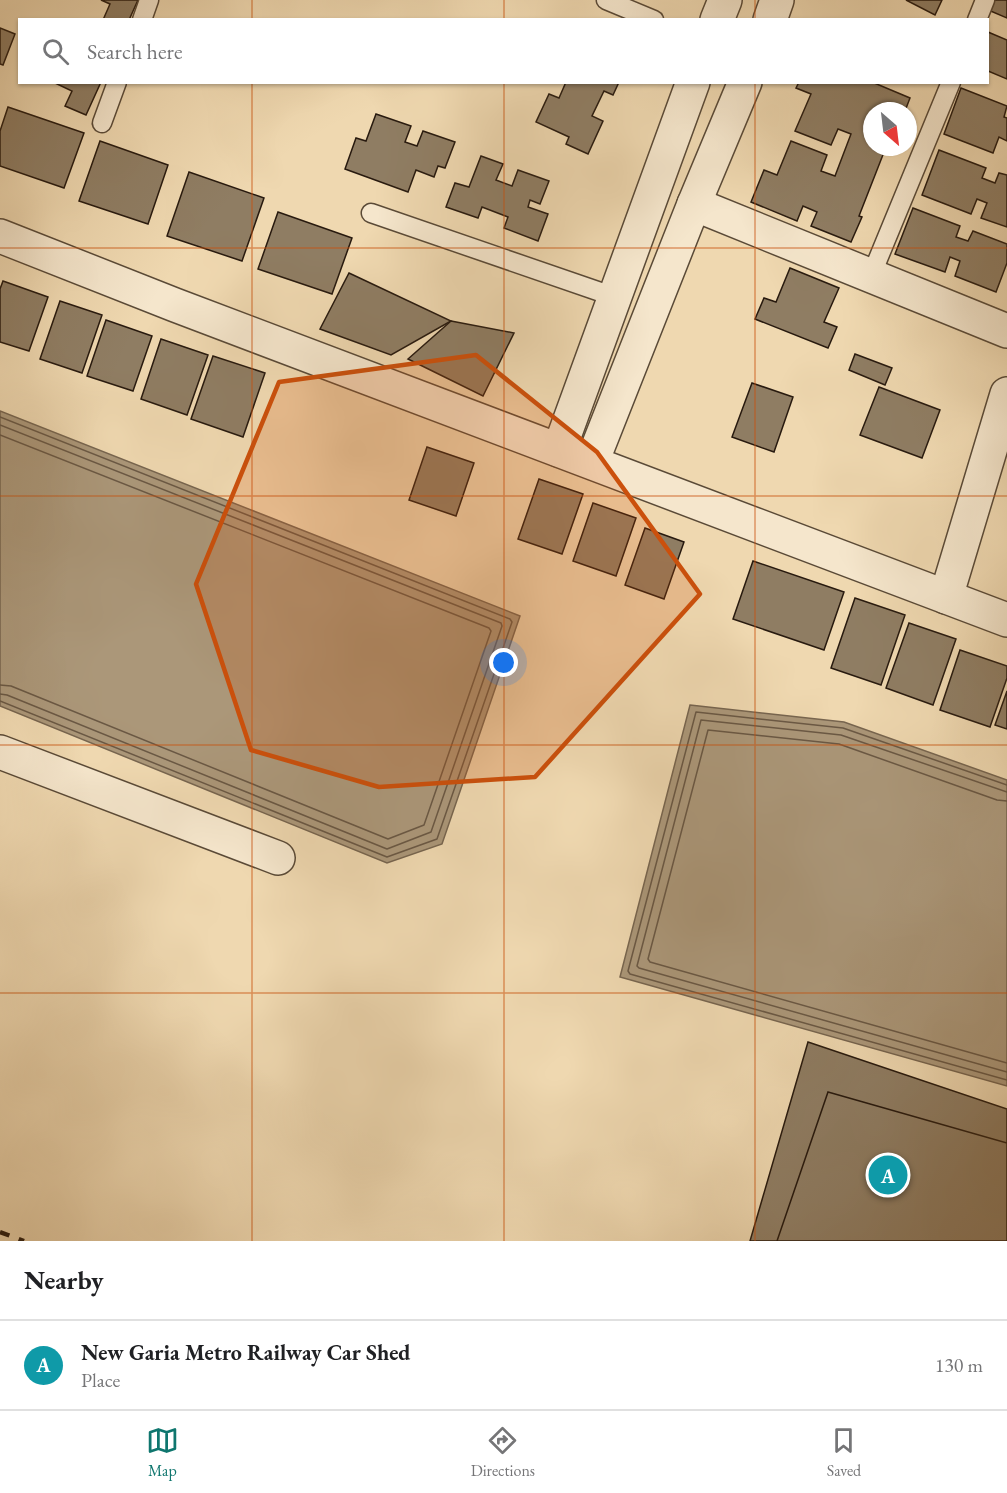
<!DOCTYPE html>
<html lang="en">
<head>
<meta charset="utf-8">
<style>
  :root { --surface:#fff; --page:#f2f2f2; --text:#202124; --muted:#757577; --line:#e0e0e0; --accent:#0f766e }
  body { margin:0; font-family:"EB Garamond",serif; background:var(--page); color:var(--text) }
  .compass { position:absolute; left:863px; top:102px; width:54px; height:54px; border-radius:50%; background:var(--surface); box-shadow:0 2px 4px #0004; rotate:152deg }
  .you { position:absolute; left:504px; top:663px; width:21px; height:21px; margin:-15px; border:4px solid #fff; border-radius:50%; background:#1a73e8; box-shadow:0 0 0 9px #1a73e833 }
  .badge { display:grid; place-items:center; width:39px; height:39px; border-radius:50%; background:var(--accent); color:#fff; font-size:20px; font-weight:700 }
  .pin { position:absolute; translate:-50% -50%; border:3px solid #fff; box-shadow:0 2px 6px #0006 }
  .list { margin:0; padding:0; list-style:none }
  h2 { display:flex; justify-content:space-between; align-items:center; height:78px; margin:0; padding:0 24px; font-size:26px }
  h2 small { font-size:20px; font-weight:400; color:var(--muted) }
  .list li { display:grid; grid-template-columns:39px 1fr auto; gap:18px; align-items:center; box-sizing:border-box; height:90px; padding:0 24px; border-top:2px solid var(--line) }
  .list b { display:block; font-size:22px; white-space:nowrap }
  .list p { margin:0; font-size:20px; white-space:nowrap; color:var(--muted) }
  .list em { font-size:20px; font-style:normal; color:var(--muted) }
  .icon { flex:none; width:33px; height:33px; fill:none; stroke:currentColor; stroke-width:2; stroke-linecap:round; stroke-linejoin:round }
  .map { position:relative; flex:none; width:1007px; height:1241px; overflow:hidden }
  .search { position:absolute; background:var(--surface); box-shadow:0 2px 4px #0004; left:18px; right:18px; top:18px; height:66px; display:flex; align-items:center; gap:15px; box-sizing:border-box; padding:0 21px; border-radius:0px; color:var(--muted); font-size:22px }
  .sheet { height:168px; background:var(--surface) }
  nav { display:flex; justify-content:space-around; align-items:center; box-sizing:border-box; height:84px; border-top:2px solid var(--line); background:var(--surface); font-size:16px; color:var(--muted) }
  nav a { display:grid; justify-items:center; gap:3px }
  nav .on { color:var(--accent) }
  .map>svg:first-child { display:block }
  .water { fill:#ab9779; stroke:#77654f; stroke-width:1.5 }
  .lines { fill:none; stroke-linecap:round; stroke-linejoin:round }
  .shore { stroke:#6a5844; stroke-width:1.5 }
  .building { fill:#8f7d63; stroke:#281a0f; stroke-width:1.5 }
  .service-casing { stroke:#5a4a37; stroke-width:21 }
  .minor-casing { stroke:#5a4a37; stroke-width:36 }
  .service { stroke:#f5e6cc; stroke-width:18 }
  .minor { stroke:#f5e6cc; stroke-width:33 }
  .rail { stroke:#281a0f; stroke-width:4.5; stroke-dasharray:10 10; stroke-linecap:butt }
  .marked { fill:#cb500c; fill-opacity:0.2; stroke:#cb500c; stroke-width:4.5; stroke-linejoin:round }
  .grid { fill:none; stroke:#cb500c; stroke-width:1.5; stroke-opacity:0.55 }
</style>
</head>
<body>
<div class="map">
<svg width="1007" height="1241" viewBox="0 0 1007 1241">
  <rect width="100%" height="100%" fill="#efd8b0"/>
  <filter id="stains"><feTurbulence type="fractalNoise" baseFrequency=".00333" numOctaves="4"/><feColorMatrix values="0 0 0 0 .2 0 0 0 0 .09 0 0 0 0 .02 0 0 0 .5 -.17"/></filter>
  <radialGradient id="worn" r=".72"><stop offset=".6" stop-color="#630" stop-opacity="0"/><stop offset="1" stop-color="#630" stop-opacity=".3"/></radialGradient>
  <g class="water">
    <path d="M0,411L520,616L442,844L387,863L0,706Z"/>
    <path d="M690,705L844,722L1007,780V1086L620,977Z"/>
  </g>
  <g class="lines">
    <g class="shore">
      <path d="M0,417L510,619L512,622L437,839L387,857L0,701"/>
      <path d="M0,425L501,623L502,626L431,832L387,849L7,695L0,694"/>
      <path d="M0,435L489,628L491,631L424,825L388,839L11,686L0,685"/>
      <path d="M1007,785L843,728L696,712L628,971L630,974L1007,1080"/>
      <path d="M1007,792L841,735L701,720L637,966L639,968L1007,1072"/>
      <path d="M1007,801L997,800L839,744L708,730L648,959L650,962L1007,1063"/>
    </g>
  </g>
  <g class="building">
    <path d="M101,0H138L129,20H103L110,4Z"/>
    <path d="M906,0H942L935,15Z"/>
    <path d="M989,0H1007V18L986,9Z"/>
    <path d="M0,28L15,34L3,65L0,64Z"/>
    <path d="M988,32L1007,40V79L988,71Z"/>
    <path d="M53,82H101L86,115L65,106L72,91Z"/>
    <path d="M566,82H619L613,95L604,91L592,116L603,121L588,154L566,144L569,137L536,122L549,94L559,98Z"/>
    <path d="M799,82H872L910,98L905,111H872V147H886L859,216L862,217L851,242L811,226L817,212L803,206L797,221L751,202L764,170L777,175L791,141L827,155L821,171L835,176L851,134L838,129L831,145L795,131L811,94L796,88Z"/>
    <path d="M961,88L1007,106L1004,117L1007,118V141L999,137L993,153L944,134Z"/>
    <path d="M8,107L84,133L64,188L0,166V131Z"/>
    <path d="M376,114L411,126L405,142L417,146L423,131L455,142L445,168L438,166L434,177L416,170L408,192L345,169L356,138L366,141Z"/>
    <path d="M100,141L168,165L148,224L79,201Z"/>
    <path d="M939,150L986,168L982,178L995,183L999,173L1007,175V227L981,218L987,203L977,199L971,214L922,195Z"/>
    <path d="M481,156L503,164L496,180L512,186L518,170L549,181L540,204L530,200L528,207L548,214L538,241L504,228L508,217L482,207L478,218L446,207L455,183L469,187Z"/>
    <path d="M189,172L264,198L242,261L167,236Z"/>
    <path d="M913,208L960,226L956,237L968,241L973,231L1007,244V263L996,292L955,276L960,261L950,257L945,272L895,254Z"/>
    <path d="M278,212L352,238L332,294L258,269Z"/>
    <path d="M790,268L839,288L824,322L837,327L828,348L755,319L764,298L776,302Z"/>
    <path d="M349,273L451,321L391,355L320,329Z"/>
    <path d="M3,281L48,297L29,351L0,342V289Z"/>
    <path d="M60,301L102,315L82,373L40,359Z"/>
    <path d="M106,320L152,336L133,391L87,376Z"/>
    <path d="M451,321L514,333L483,396L408,359Z"/>
    <path d="M161,339L208,355L187,415L141,399Z"/>
    <path d="M855,354L892,368L885,385L849,370Z"/>
    <path d="M213,356L265,373L243,437L191,419Z"/>
    <path d="M752,383L793,397L774,452L732,437Z"/>
    <path d="M879,387L940,410L922,458L860,435Z"/>
    <path d="M427,447L474,463L456,516L409,500Z"/>
    <path d="M539,479L583,494L562,554L518,539Z"/>
    <path d="M593,503L636,518L616,576L573,561Z"/>
    <path d="M645,528L684,542L664,599L625,585Z"/>
    <path d="M753,561L844,592L824,650L733,619Z"/>
    <path d="M855,598L905,615L881,685L831,668Z"/>
    <path d="M909,623L956,639L933,705L886,688Z"/>
    <path d="M960,650L1007,666V678L990,727L940,710Z"/>
    <path d="M1007,691V729L995,725Z"/>
    <path d="M808,1042L1007,1109V1241H750Z"/>
    <path d="M828,1092L1007,1143V1241H777Z"/>
  </g>
  <g class="lines">
    <defs>
      <g id="service">
        <path d="M606,0L654,20"/>
        <path d="M142,20L149,0"/>
        <path d="M977,20L985,0"/>
        <path d="M102,123L117,82"/>
        <path d="M371,213L615,297"/>
        <path d="M871,276L951,82"/>
      </g>
      <g id="minor">
        <path d="M717,20L725,0"/>
        <path d="M770,20L777,0"/>
        <path d="M694,204L1007,331"/>
        <path d="M0,236L175,305L1007,620"/>
        <path d="M559,450L693,82"/>
        <path d="M592,462L694,204L745,82"/>
        <path d="M946,597L1007,394"/>
        <path d="M0,752L278,858"/>
      </g>
    </defs>
    <use href="#service" class="service-casing"/>
    <use href="#minor" class="minor-casing"/>
    <use href="#service" class="service"/>
    <use href="#minor" class="minor"/>
    <path class="rail" d="M0,1232L24,1241"/>
  </g>
  <path class="marked" d="M476,355L597,452L700,594L535,777L379,787L251,750L196,584L279,382Z"/>
  <path class="grid" d="M252,0V20M504,0V20M755,0V20M252,82V1241M504,82V1241M755,82V1241M0,248H1007M0,496H1007M0,745H1007M0,993H1007"/>
  <rect width="100%" height="100%" filter="url(#stains)"/>
  <rect width="100%" height="100%" fill="url(#worn)"/>
</svg>
<svg class="compass" viewBox="-18 -18 36 36"><path d="M0-13l5 13h-10z" fill="#e53935"/><path d="M0 13l5-13h-10z" fill="#757577"/></svg>
<div class="you"></div>
<div class="pin badge" style="left:888px;top:1175px;background:#0f9aa8">A</div>
<div class="search"><svg class="icon" aria-label="search" viewBox="0 0 24 24"><circle cx="10" cy="10" r="6"/><path d="M15 15l6 6"/></svg>Search here</div>
</div>
<section class="sheet">
<h2>Nearby<small></small></h2>
<ul class="list">
<li><span class="badge" style="background:#0f9aa8">A</span><div><b>New Garia Metro Railway Car Shed</b><p>Place</p></div><em>130 m</em></li>
</ul>
</section>
<nav>
<a class="on"><svg class="icon" aria-label="map" viewBox="0 0 24 24"><path d="M3 6l6-2 6 2 6-2v14l-6 2-6-2-6 2zM9 4v14M15 6v14"/></svg>Map</a>
<a><svg class="icon" aria-label="directions" viewBox="0 0 24 24"><path d="M12 3l9 9-9 9-9-9zM9 14v-3h6M13 9l2 2-2 2"/></svg>Directions</a>
<a><svg class="icon" aria-label="saved" viewBox="0 0 24 24"><path d="M7 4h10v16l-5-4-5 4z"/></svg>Saved</a>
</nav>
</body>
</html>
